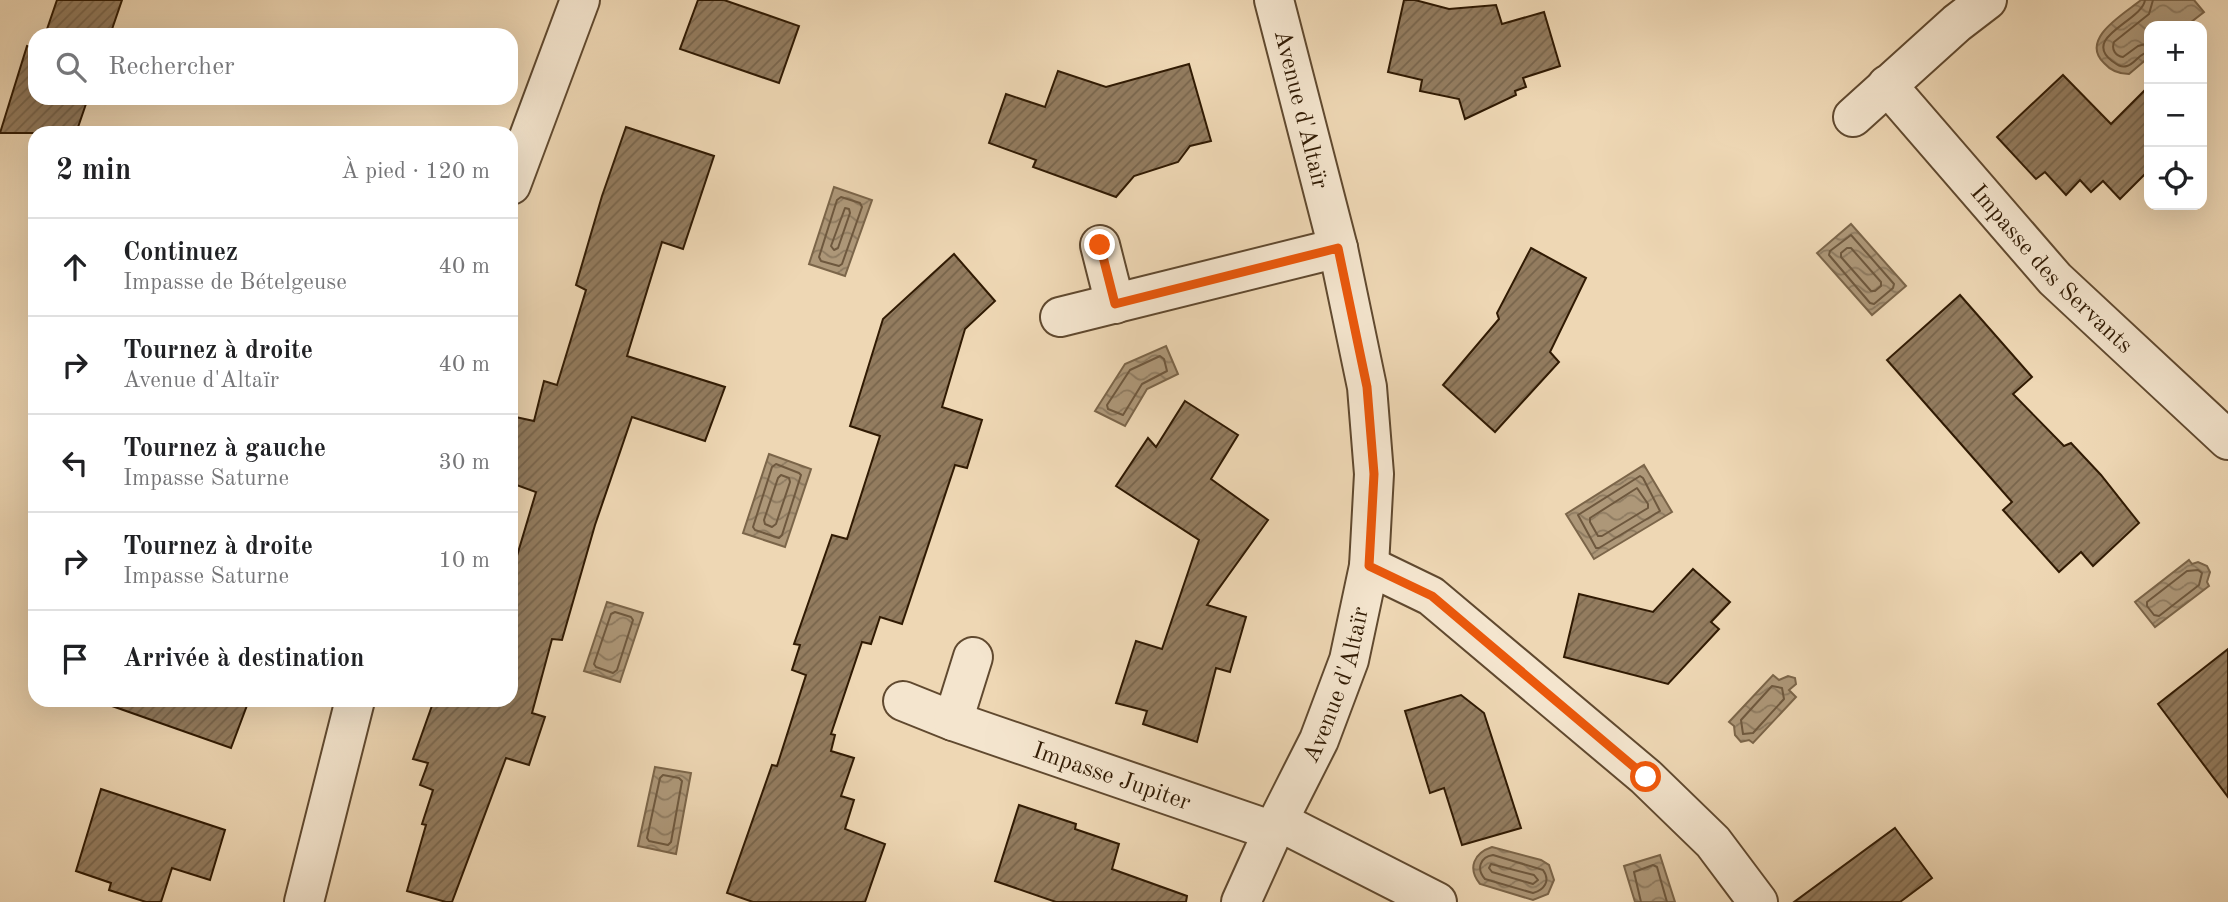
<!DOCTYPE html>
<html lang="fr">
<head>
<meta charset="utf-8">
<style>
  :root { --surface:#fff; --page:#f2f2f2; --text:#202124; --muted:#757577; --line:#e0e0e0 }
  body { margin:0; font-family:"Old Standard TT",serif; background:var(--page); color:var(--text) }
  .controls { position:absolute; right:21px; top:21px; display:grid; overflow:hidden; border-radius:14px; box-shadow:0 7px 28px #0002 }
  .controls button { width:63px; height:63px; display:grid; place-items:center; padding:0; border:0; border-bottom:2px solid var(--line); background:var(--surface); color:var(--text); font:35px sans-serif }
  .stop { position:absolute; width:21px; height:21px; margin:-16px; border:5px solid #ea580c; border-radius:50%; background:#fff }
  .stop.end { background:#ea580c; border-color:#fff; box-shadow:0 2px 7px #0008 }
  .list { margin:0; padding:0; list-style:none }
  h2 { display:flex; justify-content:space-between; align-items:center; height:91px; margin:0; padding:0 28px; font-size:30px }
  h2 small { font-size:23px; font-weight:400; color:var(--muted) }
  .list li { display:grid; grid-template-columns:46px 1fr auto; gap:21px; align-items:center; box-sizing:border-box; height:98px; padding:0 28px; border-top:2px solid var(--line) }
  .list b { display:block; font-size:26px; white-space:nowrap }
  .list p { margin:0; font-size:23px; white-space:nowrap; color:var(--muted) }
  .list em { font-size:23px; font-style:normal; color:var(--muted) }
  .icon { flex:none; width:38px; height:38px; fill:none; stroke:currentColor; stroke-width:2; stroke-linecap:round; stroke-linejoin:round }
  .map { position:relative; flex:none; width:2228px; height:902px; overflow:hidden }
  .search { position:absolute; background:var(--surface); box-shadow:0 7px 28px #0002; left:28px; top:28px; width:490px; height:77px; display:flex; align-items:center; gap:18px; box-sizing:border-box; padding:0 24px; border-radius:21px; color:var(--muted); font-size:26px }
  .panel { position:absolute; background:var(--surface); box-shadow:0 7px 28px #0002; left:28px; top:126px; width:490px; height:581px; border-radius:21px }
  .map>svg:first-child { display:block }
  .water { fill:url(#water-waves); stroke:#7b6549; stroke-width:2 }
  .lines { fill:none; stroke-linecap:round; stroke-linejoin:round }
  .shore { stroke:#6e583e; stroke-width:2 }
  .building { fill:url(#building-hatch); stroke:#301a03; stroke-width:2 }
  .street-casing { stroke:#60492f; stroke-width:42 }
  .street { stroke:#f4e5ce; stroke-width:38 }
  .route { stroke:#ea580c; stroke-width:9 }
  .labels { text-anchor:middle; stroke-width:5; stroke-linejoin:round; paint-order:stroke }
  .street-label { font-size:24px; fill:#301a03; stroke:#f4e5ce }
</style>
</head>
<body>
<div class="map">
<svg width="2228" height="902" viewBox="0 0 2228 902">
  <defs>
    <pattern id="water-waves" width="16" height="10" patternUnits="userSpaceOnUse" patternTransform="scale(1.75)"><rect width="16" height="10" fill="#ad9778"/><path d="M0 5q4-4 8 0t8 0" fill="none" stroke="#8d7a60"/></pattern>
    <pattern id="building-hatch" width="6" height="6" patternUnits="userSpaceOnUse" patternTransform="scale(1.75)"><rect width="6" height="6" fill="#937c5f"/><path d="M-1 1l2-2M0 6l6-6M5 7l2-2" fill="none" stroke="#78654c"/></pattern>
  </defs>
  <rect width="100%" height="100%" fill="#eed7b4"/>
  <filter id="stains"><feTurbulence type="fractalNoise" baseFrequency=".00286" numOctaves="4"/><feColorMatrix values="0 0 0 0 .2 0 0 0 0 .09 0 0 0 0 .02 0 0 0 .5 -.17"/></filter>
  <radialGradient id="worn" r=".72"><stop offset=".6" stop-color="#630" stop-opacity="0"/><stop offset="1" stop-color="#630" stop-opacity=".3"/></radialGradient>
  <g class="water">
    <path d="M2141,0H2194L2204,12L2186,26H2149V57L2129,74C2119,74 2111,71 2104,63C2079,39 2124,14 2141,0Z"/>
    <path d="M834,187L872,200L845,276L809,264Z"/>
    <path d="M1851,224L1906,286L1872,315L1817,253Z"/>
    <path d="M1166,346L1178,374L1147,389L1125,426L1095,411L1125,364Z"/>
    <path d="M769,454L811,469L785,547L743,533Z"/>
    <path d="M1644,465L1672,512L1594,559L1566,514Z"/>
    <path d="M2189,560L2192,564L2198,562L2207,566L2210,572L2207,582L2209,586L2155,627L2135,602Z"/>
    <path d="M607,602L643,613L620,682L584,671Z"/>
    <path d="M1773,675L1779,680L1788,676L1795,678L1796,684L1789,690L1796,697L1753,743L1749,740L1741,742L1735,735L1734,726L1729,722Z"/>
    <path d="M655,767L691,773L676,854L638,846Z"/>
    <path d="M1492,847L1541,860L1549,865L1554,880L1548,894L1533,900L1480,884C1467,868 1474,853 1492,847Z"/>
    <path d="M1660,855L1675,902H1635L1624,866Z"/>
  </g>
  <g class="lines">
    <g class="shore">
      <path d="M2145,0C2142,21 2081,37 2112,61C2116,64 2121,68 2127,66C2136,63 2139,53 2149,52"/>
      <path d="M2149,43L2138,46L2123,57C2116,56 2111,50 2114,42L2149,14L2153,0"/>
      <path d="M841,197L860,203L862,207L842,264L839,266L821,261L819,257L837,200Z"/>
      <path d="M845,208L849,209L850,213L838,248L834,250L831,246Z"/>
      <path d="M1851,235L1894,284L1893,288L1874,304L1870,303L1829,255L1830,251Z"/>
      <path d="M1847,248H1851L1881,282V286L1875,291H1871L1841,257V253Z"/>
      <path d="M1160,356L1164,359L1167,371L1142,384L1123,415L1108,409L1107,405L1130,370Z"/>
      <path d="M776,464L799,473L801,475L782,535L779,538L755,530L753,527L772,467Z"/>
      <path d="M781,475L789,478L790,482L776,524L772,527L765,524L764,520L778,478Z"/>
      <path d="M1640,476L1643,478L1660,511L1599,548H1596L1578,515Z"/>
      <path d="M1637,488L1648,504V508L1602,536H1598L1590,522V518Z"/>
      <path d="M2198,570L2202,573L2199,585L2159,616L2154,615L2147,606V602L2187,571Z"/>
      <path d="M615,612L631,617L633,620L617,670L613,673L596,667L594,664L611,614Z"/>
      <path d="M1772,686L1782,688L1784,699L1753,733L1743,734L1741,720Z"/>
      <path d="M663,775L679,778L682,781L671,842L668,845L649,841L647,838L660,778Z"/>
      <path d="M1493,855L1543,870C1551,881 1544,890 1533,893L1485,879C1476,869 1480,857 1493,855Z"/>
      <path d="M1491,864L1534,875L1538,880L1533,884L1492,872L1489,868Z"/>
      <path d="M1641,902L1634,872L1653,865L1657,867L1667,902"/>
    </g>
  </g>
  <g class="building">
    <path d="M57,0H122L110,35H45Z"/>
    <path d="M698,0H724L799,26L779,83L680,49Z"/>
    <path d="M1404,0H1415L1449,9L1496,5L1502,24L1544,12L1560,66L1523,78L1526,87L1515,91L1516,95L1465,119L1459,99L1420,91L1422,80L1388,72Z"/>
    <path d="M27,46L35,48V98H88L76,133H0Z"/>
    <path d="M1189,64L1211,141L1190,146L1178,162L1134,176L1116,197L1033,167L1036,160L989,143L1006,94L1045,107L1058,71L1106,87Z"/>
    <path d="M2063,75L2111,124L2149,86V170L2120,199L2103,181L2091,192L2080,180L2066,195L2045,172L2036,179L1997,137Z"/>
    <path d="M626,127L714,156L683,249L662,242L627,356L725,387L705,441L632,417L595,525L562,640L552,639L532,713L545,717L529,765L506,758L452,902H446L407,891L426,825L422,824L433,790L420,785L428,763L413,759L434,700H511V576L536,492L511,483V416L534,421L544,381L557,385L586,290L576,285L602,196Z"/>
    <path d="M1531,248L1586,278L1550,352L1559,362L1495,432L1443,385L1499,319L1497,313Z"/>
    <path d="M954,254L995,301L965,329L942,407L982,420L967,468L955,465L902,624L880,617L871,644L862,642L831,734L835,735L831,751L854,758L841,796L854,800L845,829L885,844L865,902H753L727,893L772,765L777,766L806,675L792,670L800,645L794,644L832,535L847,539L880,436L850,426L883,319Z"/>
    <path d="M1960,295L2032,377L2013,394L2064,446L2071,443L2101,475L2139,523L2093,566L2081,552L2059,572L2003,510L2012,502L1887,360Z"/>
    <path d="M1185,401L1238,435L1211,479L1268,520L1207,605L1246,617L1230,672L1216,668L1197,742L1143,724L1147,711L1116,703L1136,641L1162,649L1199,540L1116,486L1148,438L1156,447Z"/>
    <path d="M1693,569L1730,602L1711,622L1719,629L1668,684L1564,657L1579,594L1653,612Z"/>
    <path d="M2228,649V797L2158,704Z"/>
    <path d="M1461,695L1484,713L1521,828L1462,845L1444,788L1430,793L1405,711Z"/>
    <path d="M113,700H249L231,748L112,706Z"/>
    <path d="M101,789L225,830L210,880L172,868L161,902H146L109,890L111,883L76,871Z"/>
    <path d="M1019,805L1076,824L1075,829L1119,844L1112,869L1187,896L1186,902H1056L995,881Z"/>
    <path d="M1895,828L1932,878L1900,902H1794Z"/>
  </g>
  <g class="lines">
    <defs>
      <g id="street">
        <path id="s1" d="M1887,85L2055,279L2228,440"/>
        <path d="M1853,117L1957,23L1987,0"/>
        <path d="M511,185L580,0"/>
        <path d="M1100,245L1115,304"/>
        <path d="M1060,317L1338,248"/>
        <path d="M1369,566L1431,596L1646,777L1713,842L1758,902"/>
        <path id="s2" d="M903,701L953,721L1273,831"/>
        <path d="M953,721L973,657"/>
        <path d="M1278,821L1437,902"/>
        <path d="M304,902L355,700"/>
        <path id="s3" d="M1241,902L1273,831L1319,740L1349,660L1369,566L1374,474L1367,387L1338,248L1274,0"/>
      </g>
    </defs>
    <use href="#street" class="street-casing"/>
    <use href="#street" class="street"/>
  </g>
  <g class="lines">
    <path class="route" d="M1100,245L1115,304L1338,248L1367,387L1374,474L1369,566L1432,596L1646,777"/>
  </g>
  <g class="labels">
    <g class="street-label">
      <text transform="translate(1302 109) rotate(76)" y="8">Avenue d'Altaïr</text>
      <text dy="8" stroke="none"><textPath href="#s1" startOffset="247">Impasse des Servants</textPath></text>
      <text dy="8" stroke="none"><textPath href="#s3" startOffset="238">Avenue d'Altaïr</textPath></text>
      <text dy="8" stroke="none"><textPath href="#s2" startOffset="222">Impasse Jupiter</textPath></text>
    </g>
  </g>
  <rect width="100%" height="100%" filter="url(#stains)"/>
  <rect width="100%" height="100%" fill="url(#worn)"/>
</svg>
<div class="controls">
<button>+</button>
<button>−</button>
<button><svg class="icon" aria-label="locate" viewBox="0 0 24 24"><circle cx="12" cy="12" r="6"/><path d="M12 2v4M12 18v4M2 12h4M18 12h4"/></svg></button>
</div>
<div class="stop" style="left:1646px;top:777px"></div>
<div class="stop end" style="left:1100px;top:245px"></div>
<div class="search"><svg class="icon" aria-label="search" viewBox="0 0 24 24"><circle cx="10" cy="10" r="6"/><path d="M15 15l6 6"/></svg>Rechercher</div>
<section class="panel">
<h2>2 min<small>À pied · 120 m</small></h2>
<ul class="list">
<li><svg class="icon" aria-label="ahead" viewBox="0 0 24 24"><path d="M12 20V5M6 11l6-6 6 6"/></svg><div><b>Continuez</b><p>Impasse de Bételgeuse</p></div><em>40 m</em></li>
<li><svg class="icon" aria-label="right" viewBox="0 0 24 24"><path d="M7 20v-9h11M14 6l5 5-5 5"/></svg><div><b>Tournez à droite</b><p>Avenue d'Altaïr</p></div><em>40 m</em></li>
<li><svg class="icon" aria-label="left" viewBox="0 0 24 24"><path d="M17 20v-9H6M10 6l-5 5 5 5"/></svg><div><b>Tournez à gauche</b><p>Impasse Saturne</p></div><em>30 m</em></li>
<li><svg class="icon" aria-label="right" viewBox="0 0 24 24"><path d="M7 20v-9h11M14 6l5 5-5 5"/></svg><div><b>Tournez à droite</b><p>Impasse Saturne</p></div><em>10 m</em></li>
<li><svg class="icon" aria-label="arrive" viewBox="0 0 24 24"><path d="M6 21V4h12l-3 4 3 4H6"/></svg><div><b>Arrivée à destination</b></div></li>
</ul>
</section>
</div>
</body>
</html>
